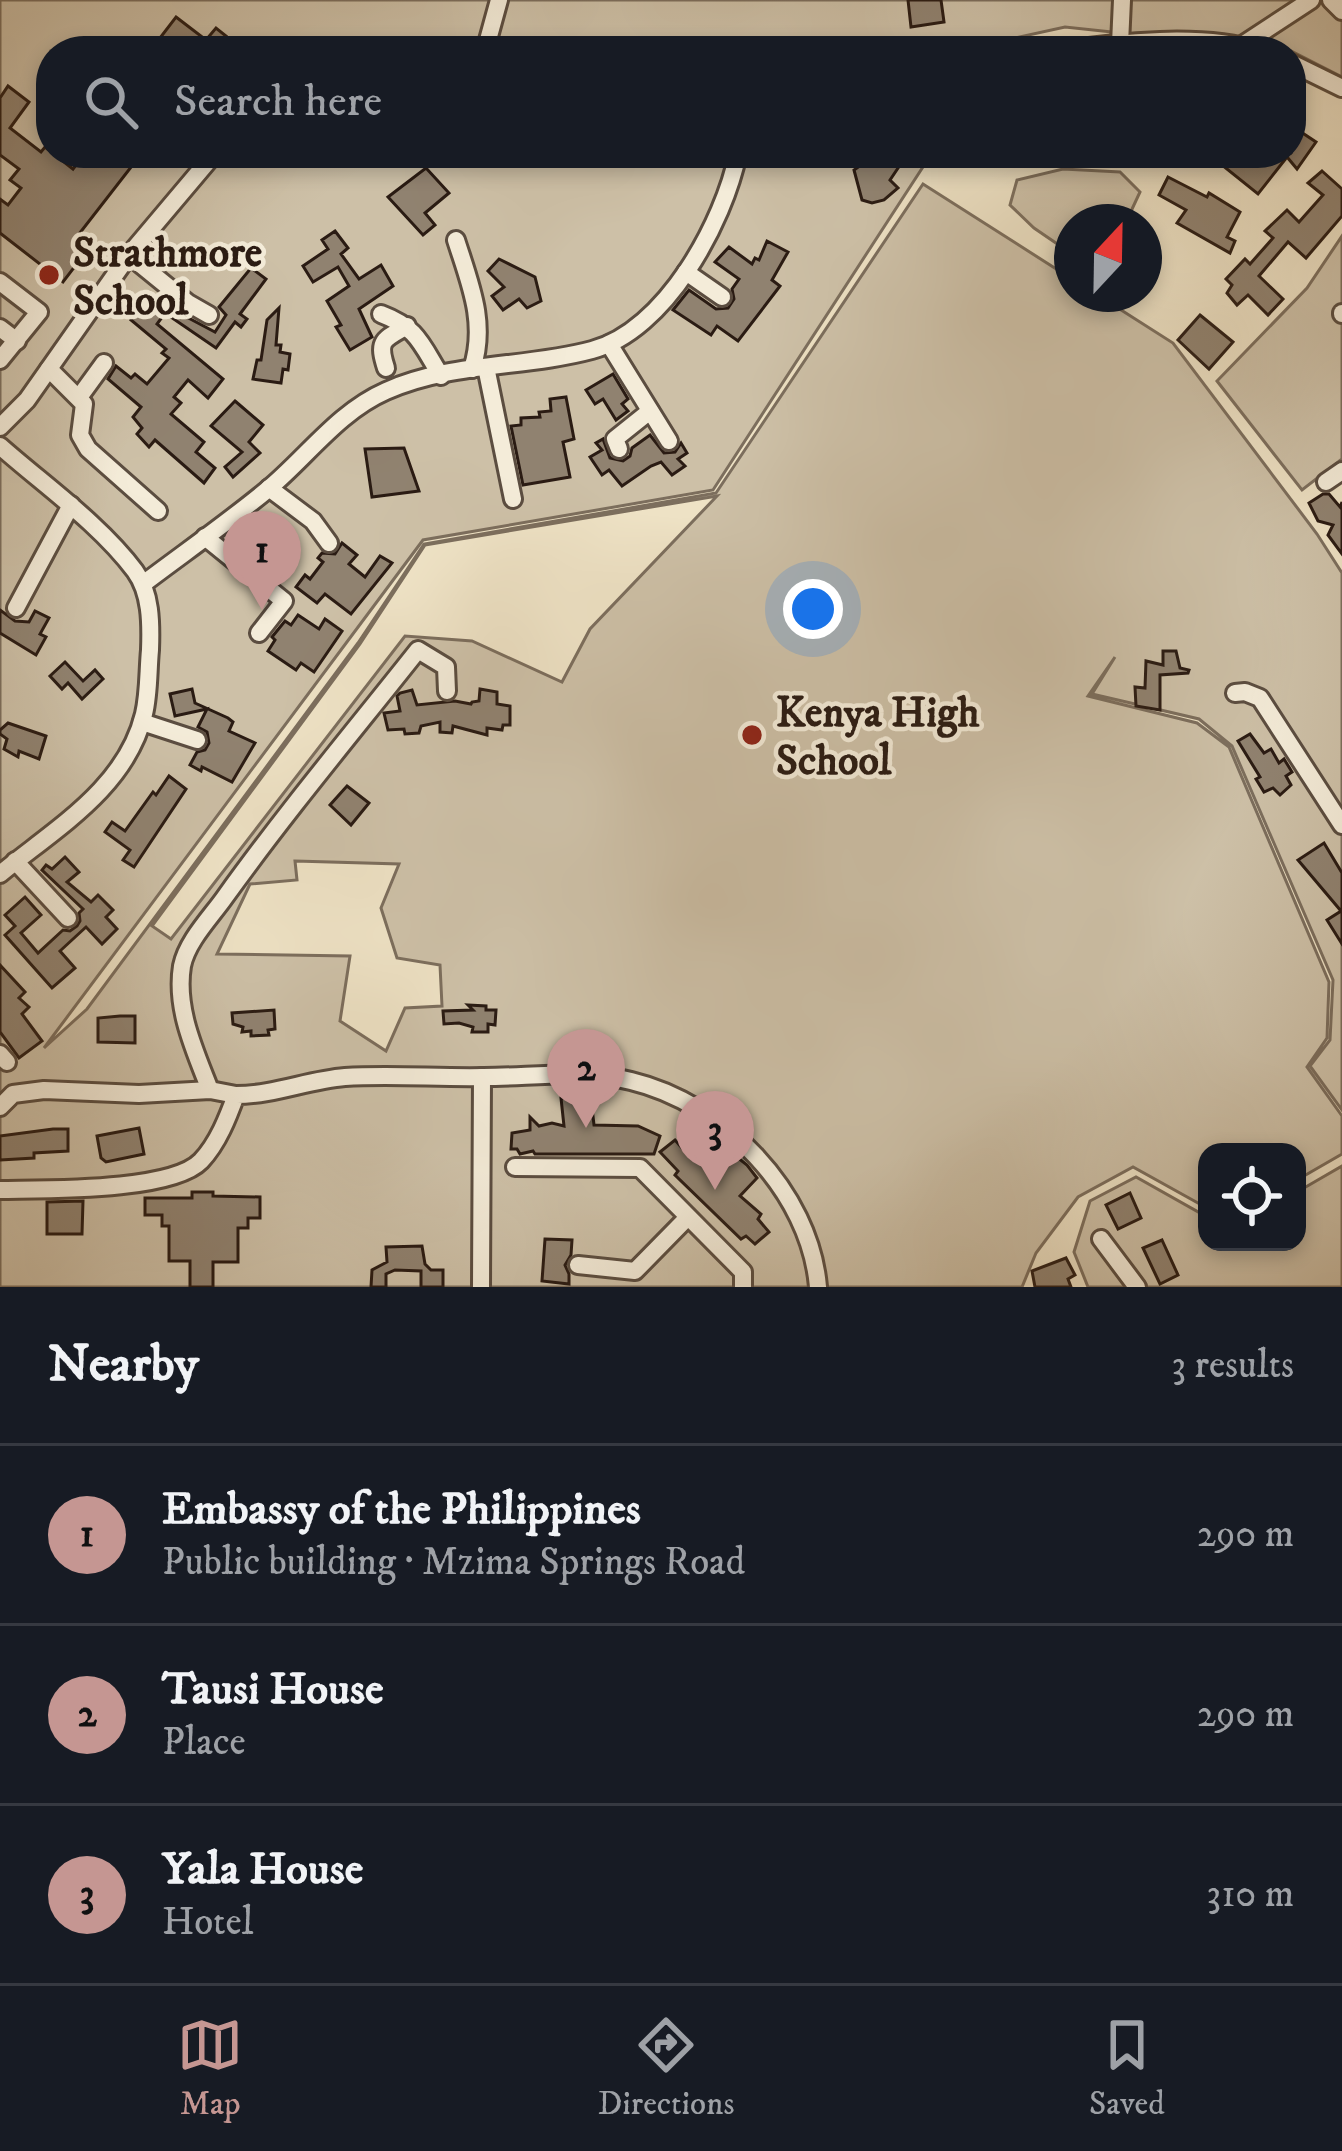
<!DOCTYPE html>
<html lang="en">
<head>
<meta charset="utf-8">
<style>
  :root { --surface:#171b24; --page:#20242c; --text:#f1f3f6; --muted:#9ea1a6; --line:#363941; --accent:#c59692 }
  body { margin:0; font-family:"IM FELL DW Pica",serif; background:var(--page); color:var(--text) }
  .controls { position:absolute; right:36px; bottom:36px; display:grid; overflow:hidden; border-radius:24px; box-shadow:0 6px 18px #0003 }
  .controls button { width:108px; height:108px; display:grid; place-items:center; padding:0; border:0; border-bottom:3px solid var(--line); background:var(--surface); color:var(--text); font:60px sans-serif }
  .compass { position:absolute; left:1054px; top:204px; width:108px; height:108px; border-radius:50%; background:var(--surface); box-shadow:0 6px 18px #0003; rotate:22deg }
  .you { position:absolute; left:813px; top:609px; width:42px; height:42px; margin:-30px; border:9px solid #fff; border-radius:50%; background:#1a73e8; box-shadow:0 0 0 18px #1a73e833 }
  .badge { display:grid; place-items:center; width:78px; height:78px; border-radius:50%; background:var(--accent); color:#111; font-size:39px; font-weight:700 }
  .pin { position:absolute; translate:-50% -99px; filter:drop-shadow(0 3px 6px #0008) }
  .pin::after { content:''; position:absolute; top:63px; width:42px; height:36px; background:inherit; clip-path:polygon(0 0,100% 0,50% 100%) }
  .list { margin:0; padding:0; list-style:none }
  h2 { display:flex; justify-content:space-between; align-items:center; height:156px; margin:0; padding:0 48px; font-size:51px }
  h2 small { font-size:39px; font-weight:400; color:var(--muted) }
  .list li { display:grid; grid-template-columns:78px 1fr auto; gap:36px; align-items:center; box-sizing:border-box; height:180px; padding:0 48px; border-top:3px solid var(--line) }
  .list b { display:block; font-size:45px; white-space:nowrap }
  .list p { margin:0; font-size:39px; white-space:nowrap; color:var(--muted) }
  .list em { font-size:39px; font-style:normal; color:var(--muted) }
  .icon { flex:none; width:66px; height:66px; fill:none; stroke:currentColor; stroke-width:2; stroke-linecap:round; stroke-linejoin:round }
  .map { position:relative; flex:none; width:1342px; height:1287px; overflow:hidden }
  .search { position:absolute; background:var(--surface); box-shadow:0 6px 18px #0003; left:36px; right:36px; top:36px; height:132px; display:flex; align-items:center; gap:30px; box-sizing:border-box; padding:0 42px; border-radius:48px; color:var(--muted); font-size:45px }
  .sheet { height:696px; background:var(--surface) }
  nav { display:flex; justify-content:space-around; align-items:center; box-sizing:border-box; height:168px; border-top:3px solid var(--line); background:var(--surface); font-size:33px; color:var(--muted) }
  nav a { display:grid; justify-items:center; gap:6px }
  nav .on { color:var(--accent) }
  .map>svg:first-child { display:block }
  .green { fill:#cdc0a7; stroke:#7c6e5d; stroke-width:3; fill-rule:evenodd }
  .building { fill:#908270; stroke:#2a1b13; stroke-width:3 }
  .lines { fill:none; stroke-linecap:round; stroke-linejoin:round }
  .minor-casing { stroke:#5b4d40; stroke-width:22 }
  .minor { stroke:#f4ecd9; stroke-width:16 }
  .poi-dot { fill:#8f2418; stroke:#f4ecd9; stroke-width:4.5 }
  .labels { text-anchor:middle; stroke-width:9; stroke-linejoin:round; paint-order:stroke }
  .poi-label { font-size:42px; font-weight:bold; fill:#2a1b13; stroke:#f4ecd9; text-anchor:start }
</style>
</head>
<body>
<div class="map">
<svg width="1342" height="1287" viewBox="0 0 1342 1287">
  <rect width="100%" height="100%" fill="#eee2c5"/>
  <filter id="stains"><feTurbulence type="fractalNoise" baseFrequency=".00167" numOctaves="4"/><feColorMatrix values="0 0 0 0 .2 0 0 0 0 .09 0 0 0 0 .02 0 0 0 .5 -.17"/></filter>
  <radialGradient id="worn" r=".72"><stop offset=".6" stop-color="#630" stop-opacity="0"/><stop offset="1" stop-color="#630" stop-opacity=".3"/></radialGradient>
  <g class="green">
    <path d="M0,0H1342V77L1291,51L1065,27L969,48L968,51H51V153H932L713,490L423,540L44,1048L87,1009L358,643L424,544L716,493L923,184L1072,279V294H1096L1173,343L1317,534L1342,573V1110L1310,1066L1330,1040L1333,980L1232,746L1199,719L1092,694L1115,657L1088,696L1197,723L1229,747L1329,982L1327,1038L1307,1067L1342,1116V1154L1297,1180V1152H1207V1208L1133,1167L1078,1197L1036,1253L1022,1287H0ZM717,496L590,629L562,682L472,641L405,636L171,939L152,926L360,644L425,545ZM295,861L399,864L381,908L397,958L440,965L442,1006L405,1008L386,1051L340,1021L350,956L217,954L250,884L297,880Z"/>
    <path d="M1063,169L1120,172L1140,192L1126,222H1072V254L1034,228L1010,205L1017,180Z"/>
    <path d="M1342,236V459L1302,490L1217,381L1307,288Z"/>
    <path d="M1342,1166V1287H1088L1074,1252L1090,1201L1136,1177L1207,1217V1242H1297V1192Z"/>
  </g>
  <g class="building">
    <path d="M908,0H941L944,22L911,27Z"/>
    <path d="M176,17L206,40L216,28L226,36L217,48L220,51H150Z"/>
    <path d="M8,86L29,102L10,128L41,152L45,147L73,169L85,153H142L79,234L92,244L63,282L0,233V199L8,205L21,188L10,180L19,169L0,155V98Z"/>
    <path d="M1301,132L1316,142L1297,169L1287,157L1258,194L1207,153H1291Z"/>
    <path d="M849,153H884L900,165L890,180L898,188L884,200L872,203L862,200L854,170L861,165Z"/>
    <path d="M426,168L449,193L425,213L435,225L423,235L388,197Z"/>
    <path d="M1322,171L1342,189V216L1306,258L1288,242L1259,276L1283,299L1268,315L1248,295L1237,305L1227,293L1232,285L1226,279L1245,259L1250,264L1273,238L1265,231L1287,210L1299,222L1323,195L1308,183Z"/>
    <path d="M1168,177L1207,197L1209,193L1240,212L1227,237L1235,241L1230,253L1177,223L1186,210L1159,195Z"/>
    <path d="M335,231L348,248L341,254L359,279L381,265L393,286L359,309L372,337L350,350L336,327L341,325L327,301L349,286L338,267L313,282L303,266L328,249L322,240Z"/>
    <path d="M767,241L788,252L772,280L780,286L738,341L717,326L711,335L673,310L689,290L716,309L728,308L734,299L732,289L739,279L715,262L729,247L752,264L755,258L759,260Z"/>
    <path d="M499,259L535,277L541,301L527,308L519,299L503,310L492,296L504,287L488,271Z"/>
    <path d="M251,268L266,279L240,314L247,319L241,327L235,322L216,348L165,313L157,324L223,379L208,398L188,380L174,397L181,403L171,414L204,442L196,452L215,468L204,483L155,440L149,447L137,434L142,428L133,417L141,407L108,379L116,366L131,378L135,374L147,384L169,358L162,353L166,349L131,320L144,302L153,309L161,298L181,314L215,332L226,315L219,307Z"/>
    <path d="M279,308L276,345H281L280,352L290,354L288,370L283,369L281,383L253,379L257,360H261L267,320Z"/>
    <path d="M1200,315L1233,342L1209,369L1178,340Z"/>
    <path d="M613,374L628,399L622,404L628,411L616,420L603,399L595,404L586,390Z"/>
    <path d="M566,397L574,439L563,442L570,477L523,485L511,426L521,425V418L540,417L539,412L551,411L550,399Z"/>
    <path d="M235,401L263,425L249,442L260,453L233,477L225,467L242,452L211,426Z"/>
    <path d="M650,435L664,453L675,452L681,443L687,453L678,459L685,466L672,475L661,462L651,466L622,486L609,470L602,475L590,457L602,450L596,443L603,439L610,458L623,461L630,456L632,448Z"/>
    <path d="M404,448L419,491L372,497L365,449Z"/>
    <path d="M1323,494H1329L1340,507L1342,502V554L1328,535L1333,525L1318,521L1309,503Z"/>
    <path d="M342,543L357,555L349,564L365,577L380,556L392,563L351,614L325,594L317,603L296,587L305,575L310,579L323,562L318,558L322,553L335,554Z"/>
    <path d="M0,610L15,621L29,622L35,611L49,618L40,634L46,637L36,655L0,633Z"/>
    <path d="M298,615L319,629L325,619L342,631L314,672L301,663L296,670L268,651L275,640L272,637L285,621L291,625Z"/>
    <path d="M1163,651H1176L1180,668L1189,670L1188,673L1160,675V710L1136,706L1135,687L1145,688L1146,661L1163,665Z"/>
    <path d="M65,662L83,681L95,670L103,679L82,699L68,683L62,689L50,676Z"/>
    <path d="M192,689L195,703L228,718L233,722L229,731L255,743L232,782L202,767L201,771L190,765L197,752L205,750L209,743L207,732L198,727L207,709L175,716L170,694Z"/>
    <path d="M480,689L497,692V704L510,706V725H503L502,730L487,728V735L453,726L452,733L440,732V722L421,726L419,733L405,734L404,729L388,730L384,713L400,711L397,696L400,693L412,690L417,705L455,701L471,704L472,702L479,701Z"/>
    <path d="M8,723L46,736L39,759L19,751L18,757L4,749L7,739L0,734V730Z"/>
    <path d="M1250,734L1264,753L1271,749L1279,763L1284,759L1292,772L1286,776L1291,785L1280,795L1273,788L1264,792L1256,779L1260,777L1238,741Z"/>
    <path d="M169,776L186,789L134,867L123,860L130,850L105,832L112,822L125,831L153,792L156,795Z"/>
    <path d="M347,786L369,803L351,825L330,805Z"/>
    <path d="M1324,843L1342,873V944L1327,920L1341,911L1298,860Z"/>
    <path d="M65,857L79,872L67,882L91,902L98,895L113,910L106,917L117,929L102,944L86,927L60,951L75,968L52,988L5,935L15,926L5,915L25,897L41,915L21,933L38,953L63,930L70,931L77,926L80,921L79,913L83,909L42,870L46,865L52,869Z"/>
    <path d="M0,965L25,992L19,998L29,1007L22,1014L42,1041L19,1058L0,1032Z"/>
    <path d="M468,1005L486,1006V1010H496L495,1025L488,1024V1032H472L473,1027L459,1023L444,1024L443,1011L473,1010Z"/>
    <path d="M274,1010L275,1029L268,1030L269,1035L251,1036V1031L242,1032L243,1027L233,1024L232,1013Z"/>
    <path d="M120,1016H135V1043L98,1042V1018Z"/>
    <path d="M561,1098L591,1099L594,1125L638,1126L660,1136L654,1154H535L533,1151L520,1154L517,1149H511L512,1133L530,1130V1117L539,1126L552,1123L564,1126Z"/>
    <path d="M139,1128L144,1154L106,1162L101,1158L97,1136Z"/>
    <path d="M53,1129H68V1151L34,1153V1158L0,1160V1136Z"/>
    <path d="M675,1140L690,1157L695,1154L718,1172L737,1157L747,1165L757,1178L740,1196L761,1214L758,1219L769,1232L755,1244L746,1236L741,1239L675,1175L678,1171L660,1152Z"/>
    <path d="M192,1192H213V1196L260,1197V1218H248V1228H238V1262H213V1287H190V1261H169V1226H162V1215H145V1198H192Z"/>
    <path d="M1130,1193L1141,1218L1118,1229L1106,1205Z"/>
    <path d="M83,1201L82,1234H47V1202Z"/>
    <path d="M545,1239L572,1240L571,1255L565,1265L569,1274V1284L542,1281Z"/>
    <path d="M1162,1240L1178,1275L1160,1284L1143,1248Z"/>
    <path d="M422,1246L425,1264L431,1270H443V1287H421V1271L395,1270L386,1274V1287H371L372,1270L387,1262L386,1247Z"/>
    <path d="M1066,1258L1075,1275L1068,1279L1071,1287H1035L1032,1271Z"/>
  </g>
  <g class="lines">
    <defs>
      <g id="minor">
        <path d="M1331,0L1342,11"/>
        <path d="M1120,44L1122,0"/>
        <path d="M1241,46L1311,0"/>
        <path d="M485,51L499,0"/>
        <path d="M1060,51C1116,42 1205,33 1258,51"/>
        <path d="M1291,63L1342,88"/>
        <path d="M456,240C470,284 487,323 472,369"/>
        <path d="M129,255L188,303L209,315"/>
        <path d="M686,272L722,297"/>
        <path d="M0,282L39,312L0,360"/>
        <path d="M381,314C418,328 421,344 441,376"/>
        <path d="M1342,314V313"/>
        <path d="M0,328L17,341"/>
        <path d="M609,344L669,441"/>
        <path d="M486,367L513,499"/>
        <path d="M386,368C377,340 383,340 407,326"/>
        <path d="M49,369L84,404L80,435L88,449L158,511"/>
        <path d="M80,396L104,363"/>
        <path d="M0,427L27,400L129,255L215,153"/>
        <path d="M0,446C44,485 100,524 135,571C151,593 151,623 150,650C148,671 149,693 144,714C126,788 56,828 0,874"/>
        <path d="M619,449L615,439L650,411"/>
        <path d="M1326,482L1342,471"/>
        <path d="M269,488L313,521L329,543"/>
        <path d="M205,537L284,601L259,633"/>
        <path d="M143,584C184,553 227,523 267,490C306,458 338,412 386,391C450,362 525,368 592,350C665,331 724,223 738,153"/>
        <path d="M16,608L71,505"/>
        <path d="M1235,693L1245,692L1260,698L1342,825"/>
        <path d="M142,722L197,740"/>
        <path d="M15,861L68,918"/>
        <path d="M0,1054L7,1062"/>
        <path d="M210,1090C195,1051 175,1009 182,966C187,941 211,917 225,897C286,812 353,732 418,650L446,667L447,691"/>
        <path d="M0,1107L13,1094L44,1090L139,1094L210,1090L236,1095"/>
        <path d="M515,1167L640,1168L743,1272V1287"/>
        <path d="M0,1190C44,1189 171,1192 201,1161C218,1143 228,1117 236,1095C274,1095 308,1080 345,1077C391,1074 438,1078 484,1077C533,1077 582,1069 631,1081C723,1103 810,1191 818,1287"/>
        <path d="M1101,1239L1137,1287"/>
        <path d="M578,1265L635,1271L688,1217"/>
        <path d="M481,1287L482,1077"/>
      </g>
    </defs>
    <use href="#minor" class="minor-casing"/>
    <use href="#minor" class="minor"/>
  </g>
  <g class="poi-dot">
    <circle cx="49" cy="275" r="12"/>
    <circle cx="752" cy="735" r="12"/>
  </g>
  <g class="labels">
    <g class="poi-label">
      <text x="73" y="266">Strathmore<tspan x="73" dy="48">School</tspan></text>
      <text x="776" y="726">Kenya High<tspan x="776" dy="48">School</tspan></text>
    </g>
  </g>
  <rect width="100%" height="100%" filter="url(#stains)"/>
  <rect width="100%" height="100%" fill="url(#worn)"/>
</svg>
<div class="controls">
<button><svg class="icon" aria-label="locate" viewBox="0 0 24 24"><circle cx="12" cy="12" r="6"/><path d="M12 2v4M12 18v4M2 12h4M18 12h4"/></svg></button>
</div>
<svg class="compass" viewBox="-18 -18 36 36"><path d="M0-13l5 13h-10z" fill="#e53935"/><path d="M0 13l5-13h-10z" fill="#9ea1a6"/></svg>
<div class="you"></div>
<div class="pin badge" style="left:262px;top:610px">1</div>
<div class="pin badge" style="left:586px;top:1128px">2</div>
<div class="pin badge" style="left:715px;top:1190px">3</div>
<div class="search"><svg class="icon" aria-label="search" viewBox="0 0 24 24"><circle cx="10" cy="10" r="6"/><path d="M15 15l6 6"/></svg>Search here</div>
</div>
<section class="sheet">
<h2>Nearby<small>3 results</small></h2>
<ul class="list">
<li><span class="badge">1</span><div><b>Embassy of the Philippines</b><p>Public building · Mzima Springs Road</p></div><em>290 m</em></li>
<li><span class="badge">2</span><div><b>Tausi House</b><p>Place</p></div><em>290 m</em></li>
<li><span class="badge">3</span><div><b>Yala House</b><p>Hotel</p></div><em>310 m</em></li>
</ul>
</section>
<nav>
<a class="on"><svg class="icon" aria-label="map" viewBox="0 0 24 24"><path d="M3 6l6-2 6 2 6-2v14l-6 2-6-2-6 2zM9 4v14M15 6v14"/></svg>Map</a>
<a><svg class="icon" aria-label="directions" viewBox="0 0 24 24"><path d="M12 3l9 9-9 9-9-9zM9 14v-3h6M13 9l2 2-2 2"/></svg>Directions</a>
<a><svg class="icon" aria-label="saved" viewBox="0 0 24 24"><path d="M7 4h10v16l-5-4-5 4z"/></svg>Saved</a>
</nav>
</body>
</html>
